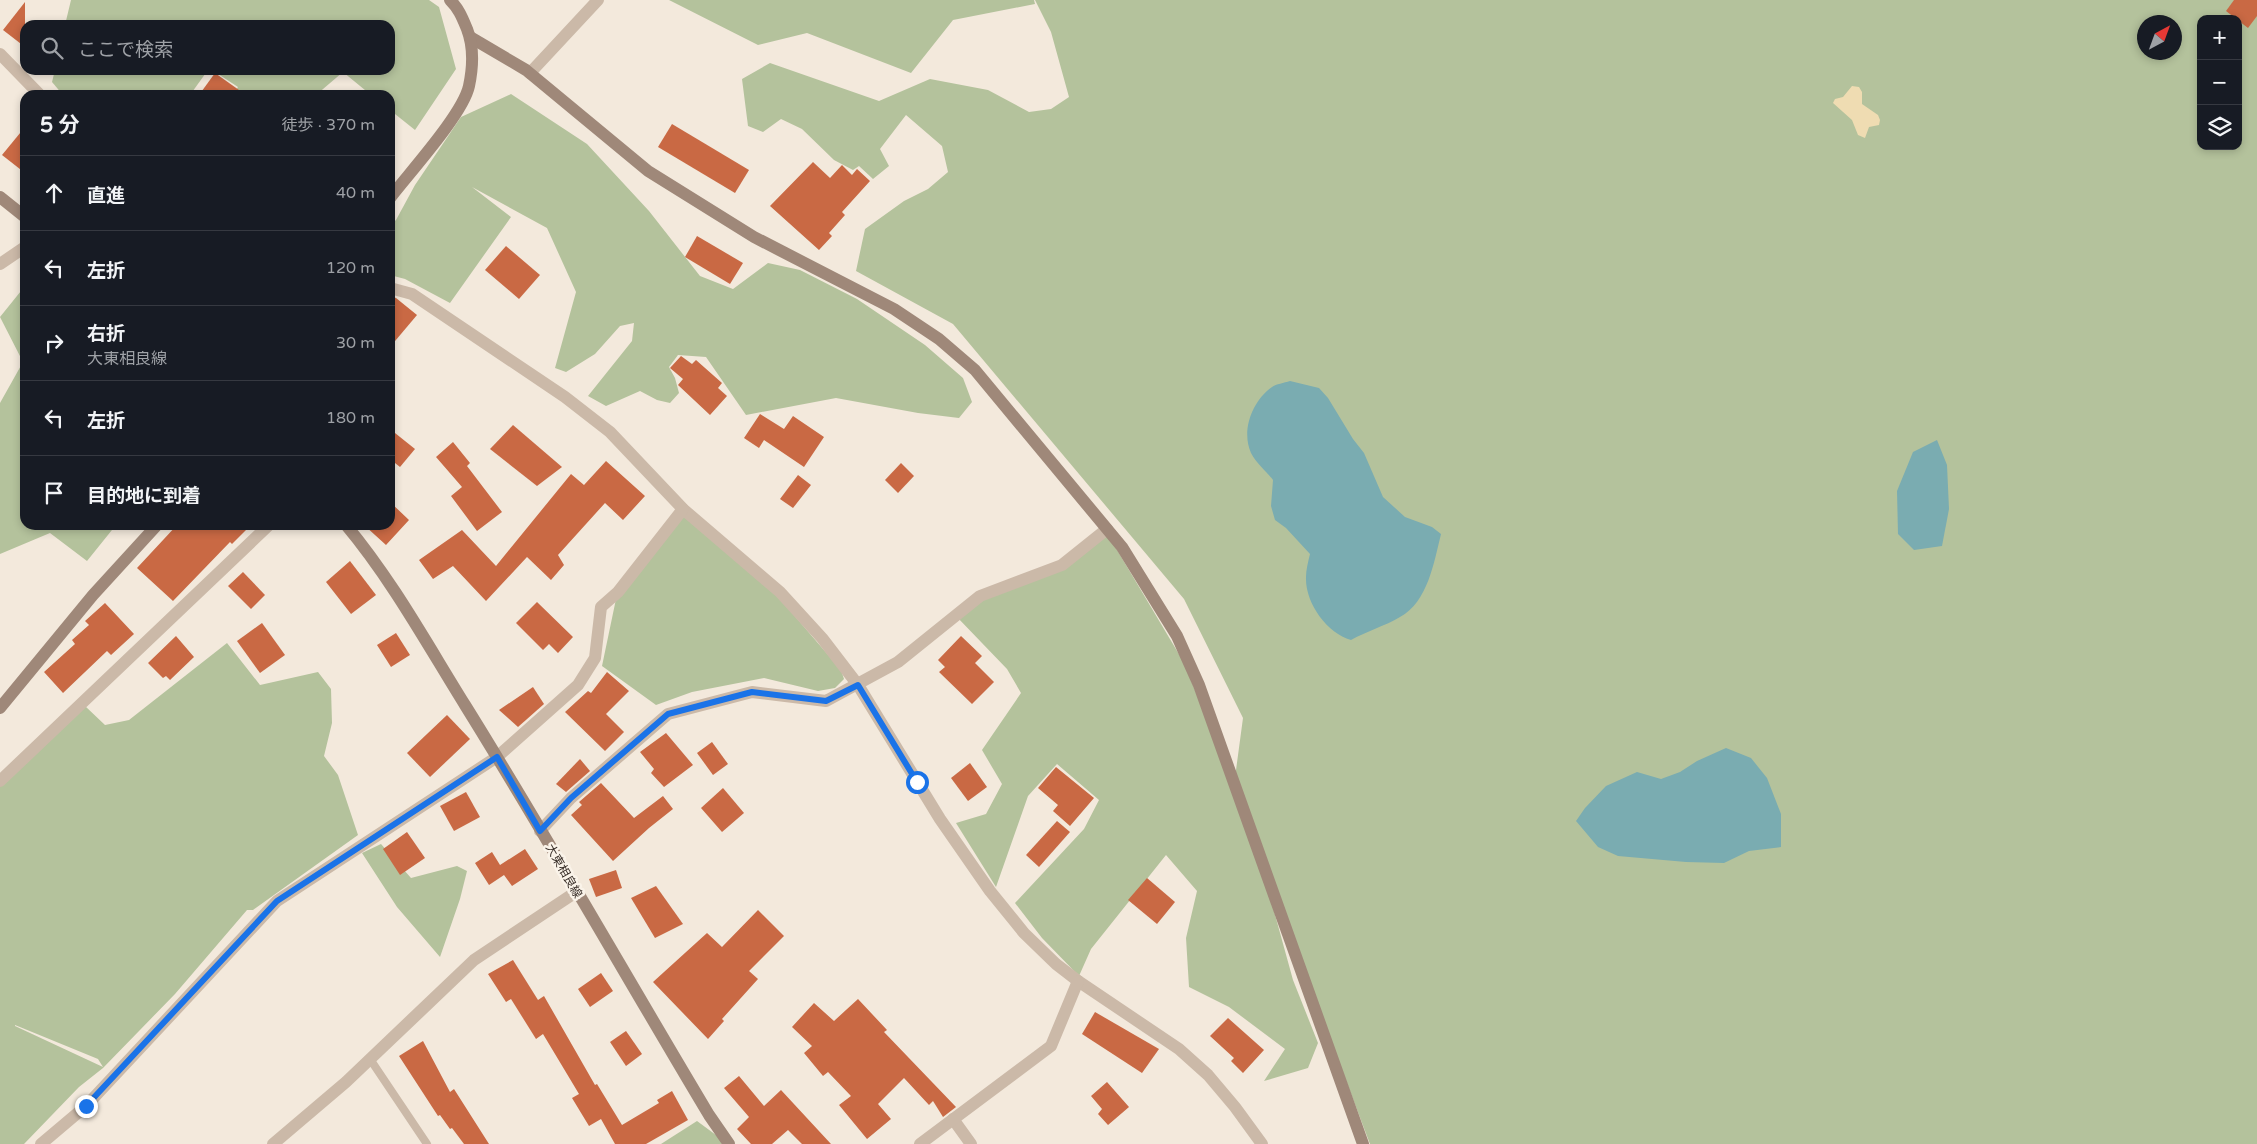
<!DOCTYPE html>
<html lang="ja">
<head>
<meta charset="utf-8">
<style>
  :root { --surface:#171b24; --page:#20242c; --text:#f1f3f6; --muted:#9ea1a6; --line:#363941 }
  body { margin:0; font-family:"Varela Round","Noto Sans JP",sans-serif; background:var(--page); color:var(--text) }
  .controls { position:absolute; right:15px; top:15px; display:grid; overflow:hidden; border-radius:10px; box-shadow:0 2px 8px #0003 }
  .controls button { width:45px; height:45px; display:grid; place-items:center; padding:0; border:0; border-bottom:1px solid var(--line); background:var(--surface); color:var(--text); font:25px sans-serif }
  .compass { position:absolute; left:2137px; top:15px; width:45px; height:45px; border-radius:50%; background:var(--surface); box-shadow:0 2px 8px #0003; rotate:41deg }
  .stop { position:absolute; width:15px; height:15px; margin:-11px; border:4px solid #1a73e8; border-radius:50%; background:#fff }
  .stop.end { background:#1a73e8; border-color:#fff; box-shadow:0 1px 5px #0008 }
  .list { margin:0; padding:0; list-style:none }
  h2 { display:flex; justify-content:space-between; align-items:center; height:65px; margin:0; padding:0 20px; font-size:21px }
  h2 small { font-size:16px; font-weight:400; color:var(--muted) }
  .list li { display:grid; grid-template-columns:32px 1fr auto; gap:15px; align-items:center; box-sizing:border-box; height:75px; padding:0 20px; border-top:1px solid var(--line) }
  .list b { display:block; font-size:19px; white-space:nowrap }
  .list p { margin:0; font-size:16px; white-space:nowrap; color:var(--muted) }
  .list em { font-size:16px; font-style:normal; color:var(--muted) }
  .icon { flex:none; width:28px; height:28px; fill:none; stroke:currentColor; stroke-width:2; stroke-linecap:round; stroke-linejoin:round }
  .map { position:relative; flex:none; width:2257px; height:1144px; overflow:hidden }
  .search { position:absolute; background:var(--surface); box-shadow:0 2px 8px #0003; left:20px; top:20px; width:375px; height:55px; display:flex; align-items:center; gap:12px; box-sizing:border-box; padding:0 18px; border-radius:15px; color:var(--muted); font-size:19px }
  .panel { position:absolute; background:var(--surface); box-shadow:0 2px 8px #0003; left:20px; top:90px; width:375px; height:440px; border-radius:15px }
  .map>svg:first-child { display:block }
  .green { fill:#b4c29c; fill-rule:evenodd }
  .sand { fill:#efdcb2 }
  .water { fill:#7aacb1 }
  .building { fill:#c96944 }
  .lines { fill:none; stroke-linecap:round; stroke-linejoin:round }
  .lane { stroke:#cbb9a8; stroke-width:8 }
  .street { stroke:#cbb9a8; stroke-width:12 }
  .secondary { stroke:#9f8879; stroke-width:12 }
  .route { stroke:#1a73e8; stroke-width:6 }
  .labels { text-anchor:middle; stroke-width:5; stroke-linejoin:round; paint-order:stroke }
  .street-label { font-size:12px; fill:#382e28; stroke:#faf3e9 }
</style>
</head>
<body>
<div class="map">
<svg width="2257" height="1144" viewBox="0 0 2257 1144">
  <rect width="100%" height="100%" fill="#f3e9dc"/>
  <g class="green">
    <path d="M71,0H429L439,7L456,69L415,130L390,110V95H371L343,72L316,95H233L238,87L212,70H390V25H65Z"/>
    <path d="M669,0H1034L1035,4L953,20L911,73L807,33L758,45Z"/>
    <path d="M1035,0H2257V1144H1370L1252,831L1293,980L1318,1043L1308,1068L1264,1081L1285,1049L1229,1007L1189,987L1186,938L1197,891L1166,855L1091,949L1079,976L1042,938L1015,903L1084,829L1099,800L1057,764L1028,796L996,887L956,823L986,814L1002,784L982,750L1021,693L1007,669L956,616L986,597L1062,565L1107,533L1183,661L1234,785L1243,718L1184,599L953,324L856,271L865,229L904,201L928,189L948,172L942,146L906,115L880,149L889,166L873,179L859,166L853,170L834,160L802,129L781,119L763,132L748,126L742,79L770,63L879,101L930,79L988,90L1029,112L1051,109L1069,97L1051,32ZM2201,19H2238V146H2201ZM2144,22H2174V52H2144Z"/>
    <path d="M55,70H208L190,95H63L52,82Z"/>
    <path d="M511,94L587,144L649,211L700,276L733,289L768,263L800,270L857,299L925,345L963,378L972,402L959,418L918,413L836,398L746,415L706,357L678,355L669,367L675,378L679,393L670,403L657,400L640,391L606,406L588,396L632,341L634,323L620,326L595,354L566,372L555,368L576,292L547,228L472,187L511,217L450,303L405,279L390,275V225L396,220L415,185L461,117Z"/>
    <path d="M25,286V525H116L87,561L50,533L0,554V403L23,362L0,317Z"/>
    <path d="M683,509L775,593L841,670L844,679L835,688L818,691L764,678L692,692L656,705L602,666L616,599Z"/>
    <path d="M227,643L260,685L318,672L331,689L332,723L324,756L338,775L358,835L253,910H247L175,994L103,1068L79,1087L24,1144H0V786L85,706L105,725L129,720ZM15,1025L98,1059L103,1067L15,1026Z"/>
    <path d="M381,844L411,878L457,866L467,871L460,899L440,957L397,907L362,853Z"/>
    <path d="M697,1121L720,1138L722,1144H661Z"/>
  </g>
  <path class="sand" d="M1852,86L1859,87L1862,92V104L1878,115L1880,120L1879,125L1869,127L1865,138L1858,135L1852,120L1833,103L1835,99L1843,97Z"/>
  <g class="water">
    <path d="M1290,381L1319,388L1328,398L1353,439L1364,453L1383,497L1405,517L1432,527L1441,534C1434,562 1428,602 1400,617C1385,626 1367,631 1351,640C1327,633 1305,603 1306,577C1306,570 1308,562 1310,554L1286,528L1275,520L1271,506L1273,480C1267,472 1256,463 1251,453C1241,431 1252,401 1272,387C1276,384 1284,383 1290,381Z"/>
    <path d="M1937,440L1947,465L1949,509L1942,546L1914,550L1898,534L1897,491L1913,452Z"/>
    <path d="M1726,748L1751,758L1767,778L1781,814V847L1749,851L1724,863L1686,862L1618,856L1598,847L1576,821L1585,808L1606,786L1637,772L1661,779L1680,772L1697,761Z"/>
  </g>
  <g class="building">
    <path d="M2234,0H2257V16L2248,28L2226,11Z"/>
    <path d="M25,2V47L3,30Z"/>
    <path d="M215,73L246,95H199Z"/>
    <path d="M672,124L749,170L735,193L658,147Z"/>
    <path d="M25,127V173L2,155Z"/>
    <path d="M813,162L830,178L842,165L852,175L857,169L870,181L842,212L845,215L829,233L832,236L819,250L770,206Z"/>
    <path d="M697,236L743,263L730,284L685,257Z"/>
    <path d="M506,246L540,275L519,299L485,270Z"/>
    <path d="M390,296L396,298L417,315L390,347Z"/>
    <path d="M681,356L692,364L696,360L722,383L718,388L727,396L710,415L678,385L683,379L670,368Z"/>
    <path d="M760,414L784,429L793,416L824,437L804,467L764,440L759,448L744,438Z"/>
    <path d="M513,425L562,467L537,486L490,449Z"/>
    <path d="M390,429L415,449L400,467L390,459Z"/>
    <path d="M453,442L470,463L467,466L502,512L477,531L451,496L462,487L436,457Z"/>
    <path d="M606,461L645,496L623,520L605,503L558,555L564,565L551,580L527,557L486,601L453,566L433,579L419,560L462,530L496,566L571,474L584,485Z"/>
    <path d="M901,463L914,476L898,493L885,480Z"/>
    <path d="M798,475L811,485L793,508L780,499Z"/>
    <path d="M390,502L409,520L386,545L364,525H390Z"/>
    <path d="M177,525H251L232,544L230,542L173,601L137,568Z"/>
    <path d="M350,561L376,595L351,614L326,582Z"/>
    <path d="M243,572L265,595L251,609L228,586Z"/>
    <path d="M537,602L573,637L558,653L549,644L543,650L516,623Z"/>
    <path d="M105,603L134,634L111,655L107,651L63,693L44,672L75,644L72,640L89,625L85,621Z"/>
    <path d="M262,623L285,655L260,673L237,641Z"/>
    <path d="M396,633L410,655L391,667L377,645Z"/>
    <path d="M176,636L194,657L170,680L166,676L163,678L148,663Z"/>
    <path d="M961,636L982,656L975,663L994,682L972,704L939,672L945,667L938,660Z"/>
    <path d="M607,672L629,691L606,714L624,732L605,751L565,712L588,691L591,693Z"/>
    <path d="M533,687L544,704L518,727L499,710Z"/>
    <path d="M447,715L470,739L430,777L407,753Z"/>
    <path d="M666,733L693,765L664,787L651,773L654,769L640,752Z"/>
    <path d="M712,742L728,764L713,775L697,753Z"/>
    <path d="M580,759L590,771L566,792L556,784Z"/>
    <path d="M970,763L987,787L968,801L951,778Z"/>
    <path d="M1056,767L1094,798L1070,826L1053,811L1058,805L1038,788Z"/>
    <path d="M601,783L634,818L663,796L673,809L649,828L613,861L571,815L582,805L579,802Z"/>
    <path d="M723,788L744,813L722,832L701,808Z"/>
    <path d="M466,792L480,817L454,831L440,806Z"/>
    <path d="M1057,821L1070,832L1039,867L1026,855Z"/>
    <path d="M407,832L425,858L400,875L383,849Z"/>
    <path d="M525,849L538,869L512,886L504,875L489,885L475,863L492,852L500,865Z"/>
    <path d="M616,870L622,888L596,897L589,879Z"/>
    <path d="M1147,878L1175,902L1157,924L1128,900Z"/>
    <path d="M656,886L683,924L655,938L631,898Z"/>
    <path d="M758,910L784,936L749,971L758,979L722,1019L724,1021L708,1039L653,982L707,933L722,947Z"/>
    <path d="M513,960L538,1000L544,996L595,1085L597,1084L622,1125L659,1103L657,1100L672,1091L688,1120L646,1144H615L601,1119L589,1126L572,1098L579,1094L543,1034L536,1039L511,999L506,1002L488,974Z"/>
    <path d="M601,973L613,991L590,1007L578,989Z"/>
    <path d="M858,999L887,1030L884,1032L956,1107L943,1117L933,1101L929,1105L904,1078L878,1104L891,1119L867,1139L839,1105L851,1096L828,1072L823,1076L804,1053L812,1046L792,1027L814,1003L834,1021Z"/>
    <path d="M1095,1012L1159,1049L1142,1073L1082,1034Z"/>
    <path d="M1228,1018L1264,1050L1243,1073L1231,1061L1234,1058L1210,1036Z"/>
    <path d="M626,1031L642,1054L626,1066L610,1042Z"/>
    <path d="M423,1041L450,1092L454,1089L489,1144H464L452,1128L450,1129L440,1115L438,1116L399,1056Z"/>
    <path d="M739,1076L764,1106L781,1090L831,1144H802L788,1130L772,1144H751L737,1129L749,1117L724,1088Z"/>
    <path d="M1107,1082L1129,1107L1108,1125L1098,1114L1102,1109L1091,1096Z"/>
  </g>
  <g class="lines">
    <path class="lane" d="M370,1059L427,1144"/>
    <g class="street">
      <path d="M0,54L40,95"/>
      <path d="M530,73L598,0"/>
      <path d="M0,264L25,247"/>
      <path d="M390,288L412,294L565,397L610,432L683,509L780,592L822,638L858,685L940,819L990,891L1024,933L1056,964L1078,981L1179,1049L1208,1075L1235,1107L1262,1144"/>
      <path d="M0,781L269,525"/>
      <path d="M540,831L571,798L668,714L752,692L826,701L898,662L980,596L1062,565L1107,529"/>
      <path d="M953,1119L971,1144"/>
      <path d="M41,1144L86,1106L277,901L497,757L578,685L595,658L601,607L618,592L683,509"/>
      <path d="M273,1144L346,1082L474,960L576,892"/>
      <path d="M920,1144L1051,1046L1078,981"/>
    </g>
    <g class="secondary">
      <path d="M470,37L526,70L648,171L754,237L894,309L939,339L975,370L1122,547L1177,636L1199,685L1363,1144"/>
      <path d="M0,197L25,217"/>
      <path d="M390,198C410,172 463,114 469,86C473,67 474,47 467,29C462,17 459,9 450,0"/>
      <path d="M346,525C392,580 427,644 465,705C549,840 627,978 709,1115L729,1144"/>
      <path d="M0,708L93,595L157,525"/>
    </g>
  </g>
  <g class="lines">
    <path class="route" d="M86,1106L277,901L497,757L540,831L571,798L668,714L752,692L826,701L858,685L917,782"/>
  </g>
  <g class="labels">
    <g class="street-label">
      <text transform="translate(564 871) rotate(60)" y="4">大東相良線</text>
    </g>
  </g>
</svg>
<div class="controls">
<button>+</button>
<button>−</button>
<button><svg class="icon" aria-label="layers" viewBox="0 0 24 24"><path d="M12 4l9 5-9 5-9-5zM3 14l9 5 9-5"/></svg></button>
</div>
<svg class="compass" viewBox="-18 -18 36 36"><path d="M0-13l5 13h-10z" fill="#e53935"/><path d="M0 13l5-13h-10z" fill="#9ea1a6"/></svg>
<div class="stop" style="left:917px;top:782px"></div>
<div class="stop end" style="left:86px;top:1106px"></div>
<div class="search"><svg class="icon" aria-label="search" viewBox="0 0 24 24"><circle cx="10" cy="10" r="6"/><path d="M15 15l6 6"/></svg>ここで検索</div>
<section class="panel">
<h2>5 分<small>徒歩 · 370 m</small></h2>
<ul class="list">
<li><svg class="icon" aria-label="ahead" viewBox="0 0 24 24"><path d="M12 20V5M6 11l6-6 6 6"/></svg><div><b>直進</b></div><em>40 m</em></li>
<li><svg class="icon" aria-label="left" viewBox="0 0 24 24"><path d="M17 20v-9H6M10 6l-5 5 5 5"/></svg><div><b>左折</b></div><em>120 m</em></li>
<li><svg class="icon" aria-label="right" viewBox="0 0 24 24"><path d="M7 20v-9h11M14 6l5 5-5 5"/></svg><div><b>右折</b><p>大東相良線</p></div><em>30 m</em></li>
<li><svg class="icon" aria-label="left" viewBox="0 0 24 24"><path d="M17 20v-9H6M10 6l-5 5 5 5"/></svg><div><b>左折</b></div><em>180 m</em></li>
<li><svg class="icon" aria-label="arrive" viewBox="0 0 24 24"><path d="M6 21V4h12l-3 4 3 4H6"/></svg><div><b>目的地に到着</b></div></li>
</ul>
</section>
</div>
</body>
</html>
